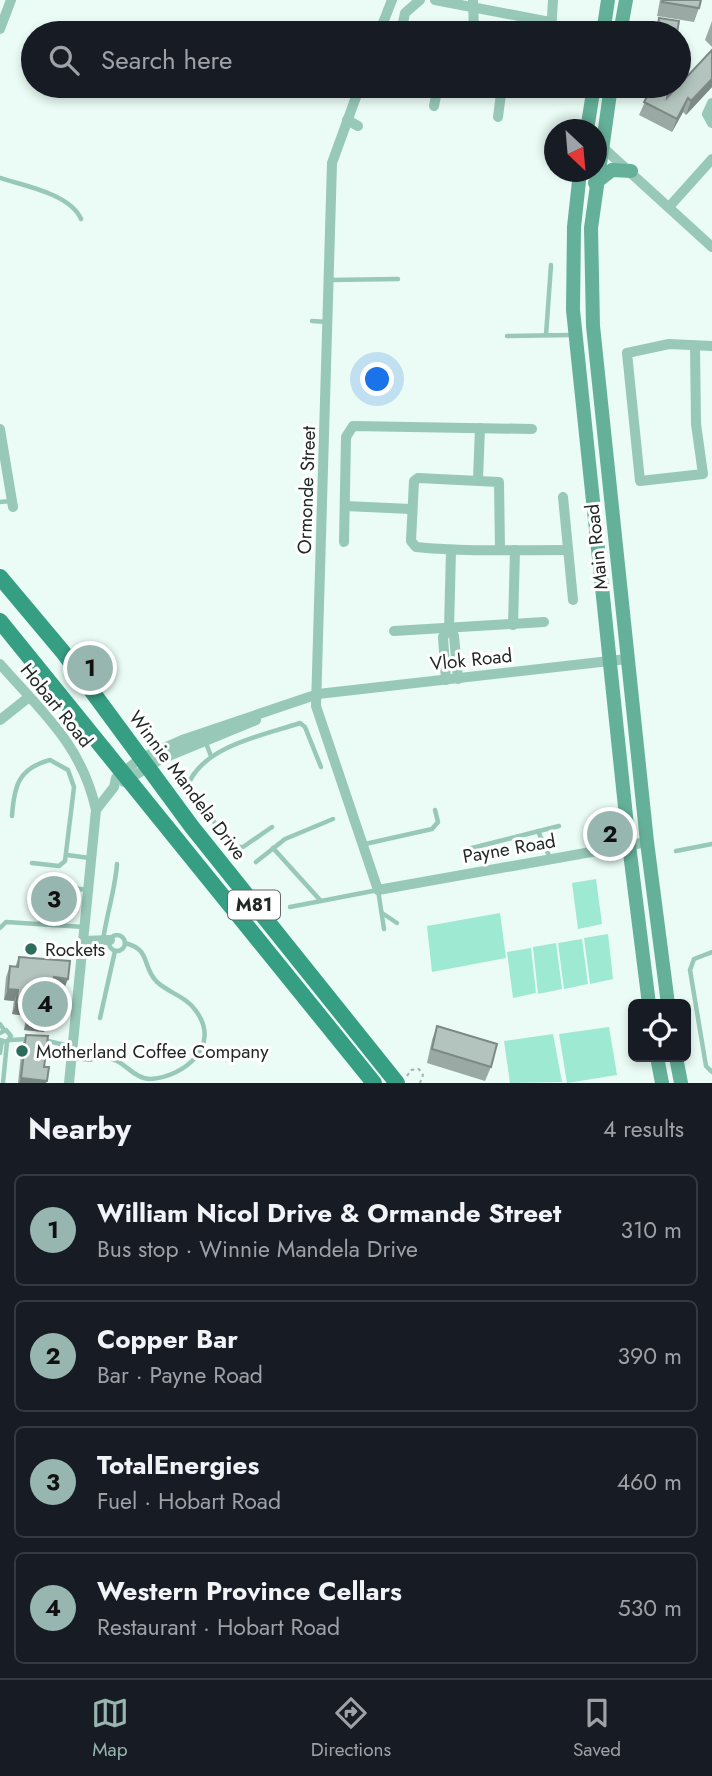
<!DOCTYPE html>
<html lang="en">
<head>
<meta charset="utf-8">
<style>
  :root { --surface:#171b24; --page:#242831; --text:#f1f3f6; --muted:#9ea1a6; --line:#363941; --accent:#98b6b0 }
  body { margin:0; font-family:Jost,sans-serif; background:var(--page); color:var(--text) }
  .controls { position:absolute; right:21px; bottom:21px; display:grid; overflow:hidden; border-radius:10px; box-shadow:0 4px 10px #0003 }
  .controls button { width:63px; height:63px; display:grid; place-items:center; padding:0; border:0; border-bottom:2px solid var(--line); background:var(--surface); color:var(--text); font:35px sans-serif }
  .compass { position:absolute; left:544px; top:119px; width:63px; height:63px; border-radius:50%; background:var(--surface); box-shadow:0 4px 10px #0003; rotate:154deg }
  .you { position:absolute; left:378px; top:380px; width:24px; height:24px; margin:-18px; border:5px solid #fff; border-radius:50%; background:#1a73e8; box-shadow:0 0 0 10px #1a73e833 }
  .badge { display:grid; place-items:center; width:46px; height:46px; border-radius:50%; background:var(--accent); color:#111; font-size:23px; font-weight:700 }
  .pin { position:absolute; translate:-50% -50%; border:4px solid #fff; box-shadow:0 2px 7px #0006 }
  .list { margin:0; padding:0; list-style:none }
  h2 { display:flex; justify-content:space-between; align-items:center; height:91px; margin:0; padding:0 28px; font-size:30px }
  h2 small { font-size:23px; font-weight:400; color:var(--muted) }
  .list li { display:grid; grid-template-columns:46px 1fr auto; gap:21px; align-items:center; box-sizing:border-box; height:112px; margin:0 14px 14px; padding:0 14px; border:2px solid var(--line); border-radius:10px }
  .list b { display:block; font-size:26px; white-space:nowrap }
  .list p { margin:0; font-size:23px; white-space:nowrap; color:var(--muted) }
  .list em { font-size:23px; font-style:normal; color:var(--muted) }
  .icon { flex:none; width:38px; height:38px; fill:none; stroke:currentColor; stroke-width:2; stroke-linecap:round; stroke-linejoin:round }
  .map { position:relative; flex:none; width:712px; height:1083px; overflow:hidden }
  .search { position:absolute; background:var(--surface); box-shadow:0 4px 10px #0003; left:21px; right:21px; top:21px; height:77px; display:flex; align-items:center; gap:18px; box-sizing:border-box; padding:0 24px; border-radius:38px; color:var(--muted); font-size:26px }
  .sheet { height:595px; background:var(--surface) }
  nav { display:flex; justify-content:space-around; align-items:center; box-sizing:border-box; height:98px; border-top:2px solid var(--line); background:var(--surface); font-size:19px; color:var(--muted) }
  nav a { display:grid; justify-items:center; gap:4px }
  nav .on { color:var(--accent) }
  .map>svg:first-child { display:block }
  .green { fill:#9ee9d1 }
  .lines { fill:none; stroke-linecap:round; stroke-linejoin:round }
  .path { stroke:#a4b3ad; stroke-width:2; stroke-dasharray:3.5 3.5; stroke-linecap:butt }
  .service { stroke:#98c8b8; stroke-width:4.5 }
  .minor { stroke:#98c8b8; stroke-width:10 }
  .secondary { stroke:#65b099; stroke-width:14 }
  .primary { stroke:#369e83; stroke-width:16 }
  .wall { fill:#9aa9a3 }
  .shaded-wall { fill:#7d8985 }
  .building { fill:#b3c4be; stroke:#7d8985; stroke-width:2 }
  .poi-dot { fill:#2c6c5a; stroke:#fff; stroke-width:2.5 }
  .labels { text-anchor:middle; stroke-width:6; stroke-linejoin:round; paint-order:stroke }
  .shield { fill:#fff; stroke:#646968; stroke-width:2 }
  .shield-label { font-size:18px; font-weight:bold; fill:#222927 }
  .street-label { font-size:19px; fill:#222927; stroke:#fff }
  .poi-label { font-size:19px; fill:#222927; stroke:#fff; text-anchor:start }
</style>
</head>
<body>
<div class="map">
<svg width="712" height="1083" viewBox="0 0 712 1083">
  <rect width="100%" height="100%" fill="#eafcf5"/>
  <g class="green">
    <path d="M596,879L602,924L578,929L572,883Z"/>
    <path d="M500,913L506,958L432,972L427,926Z"/>
    <path d="M608,934L613,979L590,984L584,938Z"/>
    <path d="M582,939L588,984L564,989L558,943Z"/>
    <path d="M556,943L562,989L538,994L533,947Z"/>
    <path d="M531,948L536,993L513,998L507,952Z"/>
    <path d="M609,1027L617,1075L567,1083L559,1034Z"/>
    <path d="M553,1034L562,1082L510,1083L504,1041Z"/>
  </g>
  <g class="lines">
    <path class="path" d="M407,1076L411,1070L419,1069L423,1075L420,1083"/>
    <g class="service">
      <path d="M0,178C25,186 70,194 81,219"/>
      <path d="M330,280L398,279"/>
      <path d="M312,321L327,322"/>
      <path d="M546,335L551,265"/>
      <path d="M507,336L572,335"/>
      <path d="M0,502L11,501"/>
      <path d="M205,741L211,756"/>
      <path d="M12,816C14,787 18,768 50,760L68,770L74,787L65,861L59,866L32,863"/>
      <path d="M272,827L243,847H232L188,785C203,746 264,735 300,723L305,727L321,767"/>
      <path d="M538,831L550,858"/>
      <path d="M365,844L432,829L438,822L435,810"/>
      <path d="M273,848L320,900"/>
      <path d="M468,849L559,826"/>
      <path d="M676,851L712,844"/>
      <path d="M67,855L90,858"/>
      <path d="M256,862L285,839L333,819"/>
      <path d="M290,907L378,890L384,929"/>
      <path d="M382,913L397,923"/>
      <path d="M40,924L42,885"/>
      <path d="M62,925L68,891L73,888L87,890"/>
      <path d="M0,928L6,922L84,927"/>
      <circle cx="117" cy="943" r="8"/>
      <path d="M103,940C107,913 115,890 117,864"/>
      <path d="M712,952L694,959L690,970L706,1066L712,1072"/>
      <path d="M100,1018L115,951"/>
      <path d="M0,1024L4,1030"/>
      <path d="M0,1033L6,1030L11,1036L7,1042L0,1040"/>
      <path d="M10,1040L28,1039"/>
      <path d="M44,1040L73,1047"/>
      <path d="M0,1053L2,1041"/>
      <path d="M90,1057C99,1057 109,1057 117,1061C127,1066 137,1079 150,1079C184,1077 222,1046 196,1011C187,997 169,993 157,982C141,966 152,950 125,943"/>
      <path d="M3,1083L7,1042"/>
    </g>
    <g class="minor">
      <path d="M435,0L550,22"/>
      <path d="M473,0L474,33"/>
      <path d="M0,29L11,0"/>
      <path d="M379,33L392,0"/>
      <path d="M401,33L405,13L420,0"/>
      <path d="M551,33L553,0"/>
      <path d="M360,86L332,163L316,706L378,890L647,842"/>
      <path d="M508,86L544,90L548,86"/>
      <path d="M712,103L707,114L712,123"/>
      <path d="M434,106L438,86"/>
      <path d="M498,117L502,86"/>
      <path d="M347,120L358,126"/>
      <path d="M599,144L712,247"/>
      <path d="M669,207L712,159"/>
      <path d="M695,346L696,424L703,474L640,481L627,353L669,344L712,346"/>
      <path d="M0,429L13,507"/>
      <path d="M478,479L480,428"/>
      <path d="M563,497L573,600"/>
      <path d="M345,506L411,509"/>
      <path d="M344,542L346,437L353,426L532,429"/>
      <path d="M500,550L499,482L418,478L414,481L411,541L416,547C466,552 517,550 568,550"/>
      <path d="M513,625L515,550"/>
      <path d="M449,629L454,636L458,679"/>
      <path d="M394,631L544,622"/>
      <path d="M0,664C42,712 82,745 96,810L69,1083"/>
      <path d="M446,680L443,637L449,629L451,550"/>
      <path d="M0,720L29,697"/>
      <path d="M124,782L161,759L256,720"/>
      <path d="M96,810L114,787L116,778L141,758L182,740L318,694L627,659"/>
      <path d="M83,941L110,940"/>
      <path d="M72,1055L90,1057"/>
    </g>
    <g class="secondary">
      <path d="M603,33L608,0"/>
      <path d="M620,33L626,0"/>
      <path d="M611,86L591,228L593,326L647,842L668,1004"/>
      <path d="M587,130L594,86"/>
      <path d="M580,172L574,227L573,310L629,845L649,1004"/>
      <path d="M595,183L612,170L631,171"/>
      <path d="M657,1057L662,1083"/>
      <path d="M676,1057L681,1083"/>
    </g>
    <g class="primary">
      <path d="M0,577L63,652L192,827L397,1083"/>
      <path d="M0,621L374,1083"/>
    </g>
  </g>
  <g class="wall">
    <path d="M660,0H701L699,8L694,22L657,16Z"/>
    <path d="M659,18L677,33H654Z"/>
    <path d="M712,21V47L705,40Z"/>
    <path d="M712,50V87L686,115L683,112L672,132L639,115L649,93L645,92L646,86H669L667,98Z"/>
    <path d="M19,957L64,989L52,988L44,1032L24,1030L26,1016L12,1014L14,1001L4,1000L6,977L10,966L15,967Z"/>
    <path d="M437,1026L491,1067L485,1081L427,1063L432,1040Z"/>
    <path d="M26,1035L44,1067H49L46,1083H18L22,1045Z"/>
  </g>
  <g class="shaded-wall">
    <path d="M712,79V87L686,115L691,101Z"/>
    <path d="M688,98L683,112L672,132L677,119Z"/>
    <path d="M54,977L68,979L64,989L50,988Z"/>
    <path d="M8,989L18,990L14,1001L4,1000Z"/>
    <path d="M16,1004L30,1005L26,1016L12,1014Z"/>
    <path d="M28,1019L48,1022L44,1032L24,1030Z"/>
    <path d="M21,1078L47,1081L46,1083H19Z"/>
  </g>
  <g class="building">
    <path d="M663,0H701L699,8L662,2Z"/>
    <path d="M659,18L679,21L677,33H657Z"/>
    <path d="M712,50V79L691,101L688,98L677,119L644,102L653,86H669L667,98Z"/>
    <path d="M19,957L70,961L68,979L54,977L48,1022L28,1019L30,1005L16,1004L18,990L8,989L10,966L18,967Z"/>
    <path d="M437,1026L497,1044L491,1067L432,1049Z"/>
    <path d="M26,1035L48,1036L44,1067H49L47,1081L21,1078Z"/>
  </g>
  <g class="poi-dot">
    <circle cx="31" cy="949" r="7"/>
    <circle cx="22" cy="1051" r="7"/>
  </g>
  <g class="labels">
    <rect class="shield" x="228" y="890.5" width="52" height="29" rx="5"/>
    <g class="shield-label">
      <text x="254" y="911">M81</text>
    </g>
    <g class="street-label">
      <text transform="translate(306 490) rotate(-88)" y="7">Ormonde Street</text>
      <text transform="translate(596 547) rotate(-96)" y="7">Main Road</text>
      <text transform="translate(471 659) rotate(-6)" y="7">Vlok Road</text>
      <text transform="translate(57 705) rotate(51)" y="7">Hobart Road</text>
      <text transform="translate(188 785) rotate(53)" y="7">Winnie Mandela Drive</text>
      <text transform="translate(509 848) rotate(-10)" y="7">Payne Road</text>
    </g>
    <g class="poi-label">
      <text x="45" y="956">Rockets</text>
      <text x="36" y="1058">Motherland Coffee Company</text>
    </g>
  </g>
</svg>
<div class="controls">
<button><svg class="icon" aria-label="locate" viewBox="0 0 24 24"><circle cx="12" cy="12" r="6"/><path d="M12 2v4M12 18v4M2 12h4M18 12h4"/></svg></button>
</div>
<svg class="compass" viewBox="-18 -18 36 36"><path d="M0-13l5 13h-10z" fill="#e53935"/><path d="M0 13l5-13h-10z" fill="#9ea1a6"/></svg>
<div class="you"></div>
<div class="pin badge" style="left:90px;top:668px">1</div>
<div class="pin badge" style="left:610px;top:834px">2</div>
<div class="pin badge" style="left:54px;top:899px">3</div>
<div class="pin badge" style="left:45px;top:1004px">4</div>
<div class="search"><svg class="icon" aria-label="search" viewBox="0 0 24 24"><circle cx="10" cy="10" r="6"/><path d="M15 15l6 6"/></svg>Search here</div>
</div>
<section class="sheet">
<h2>Nearby<small>4 results</small></h2>
<ul class="list">
<li><span class="badge">1</span><div><b>William Nicol Drive &amp; Ormande Street</b><p>Bus stop · Winnie Mandela Drive</p></div><em>310 m</em></li>
<li><span class="badge">2</span><div><b>Copper Bar</b><p>Bar · Payne Road</p></div><em>390 m</em></li>
<li><span class="badge">3</span><div><b>TotalEnergies</b><p>Fuel · Hobart Road</p></div><em>460 m</em></li>
<li><span class="badge">4</span><div><b>Western Province Cellars</b><p>Restaurant · Hobart Road</p></div><em>530 m</em></li>
</ul>
</section>
<nav>
<a class="on"><svg class="icon" aria-label="map" viewBox="0 0 24 24"><path d="M3 6l6-2 6 2 6-2v14l-6 2-6-2-6 2zM9 4v14M15 6v14"/></svg>Map</a>
<a><svg class="icon" aria-label="directions" viewBox="0 0 24 24"><path d="M12 3l9 9-9 9-9-9zM9 14v-3h6M13 9l2 2-2 2"/></svg>Directions</a>
<a><svg class="icon" aria-label="saved" viewBox="0 0 24 24"><path d="M7 4h10v16l-5-4-5 4z"/></svg>Saved</a>
</nav>
</body>
</html>
